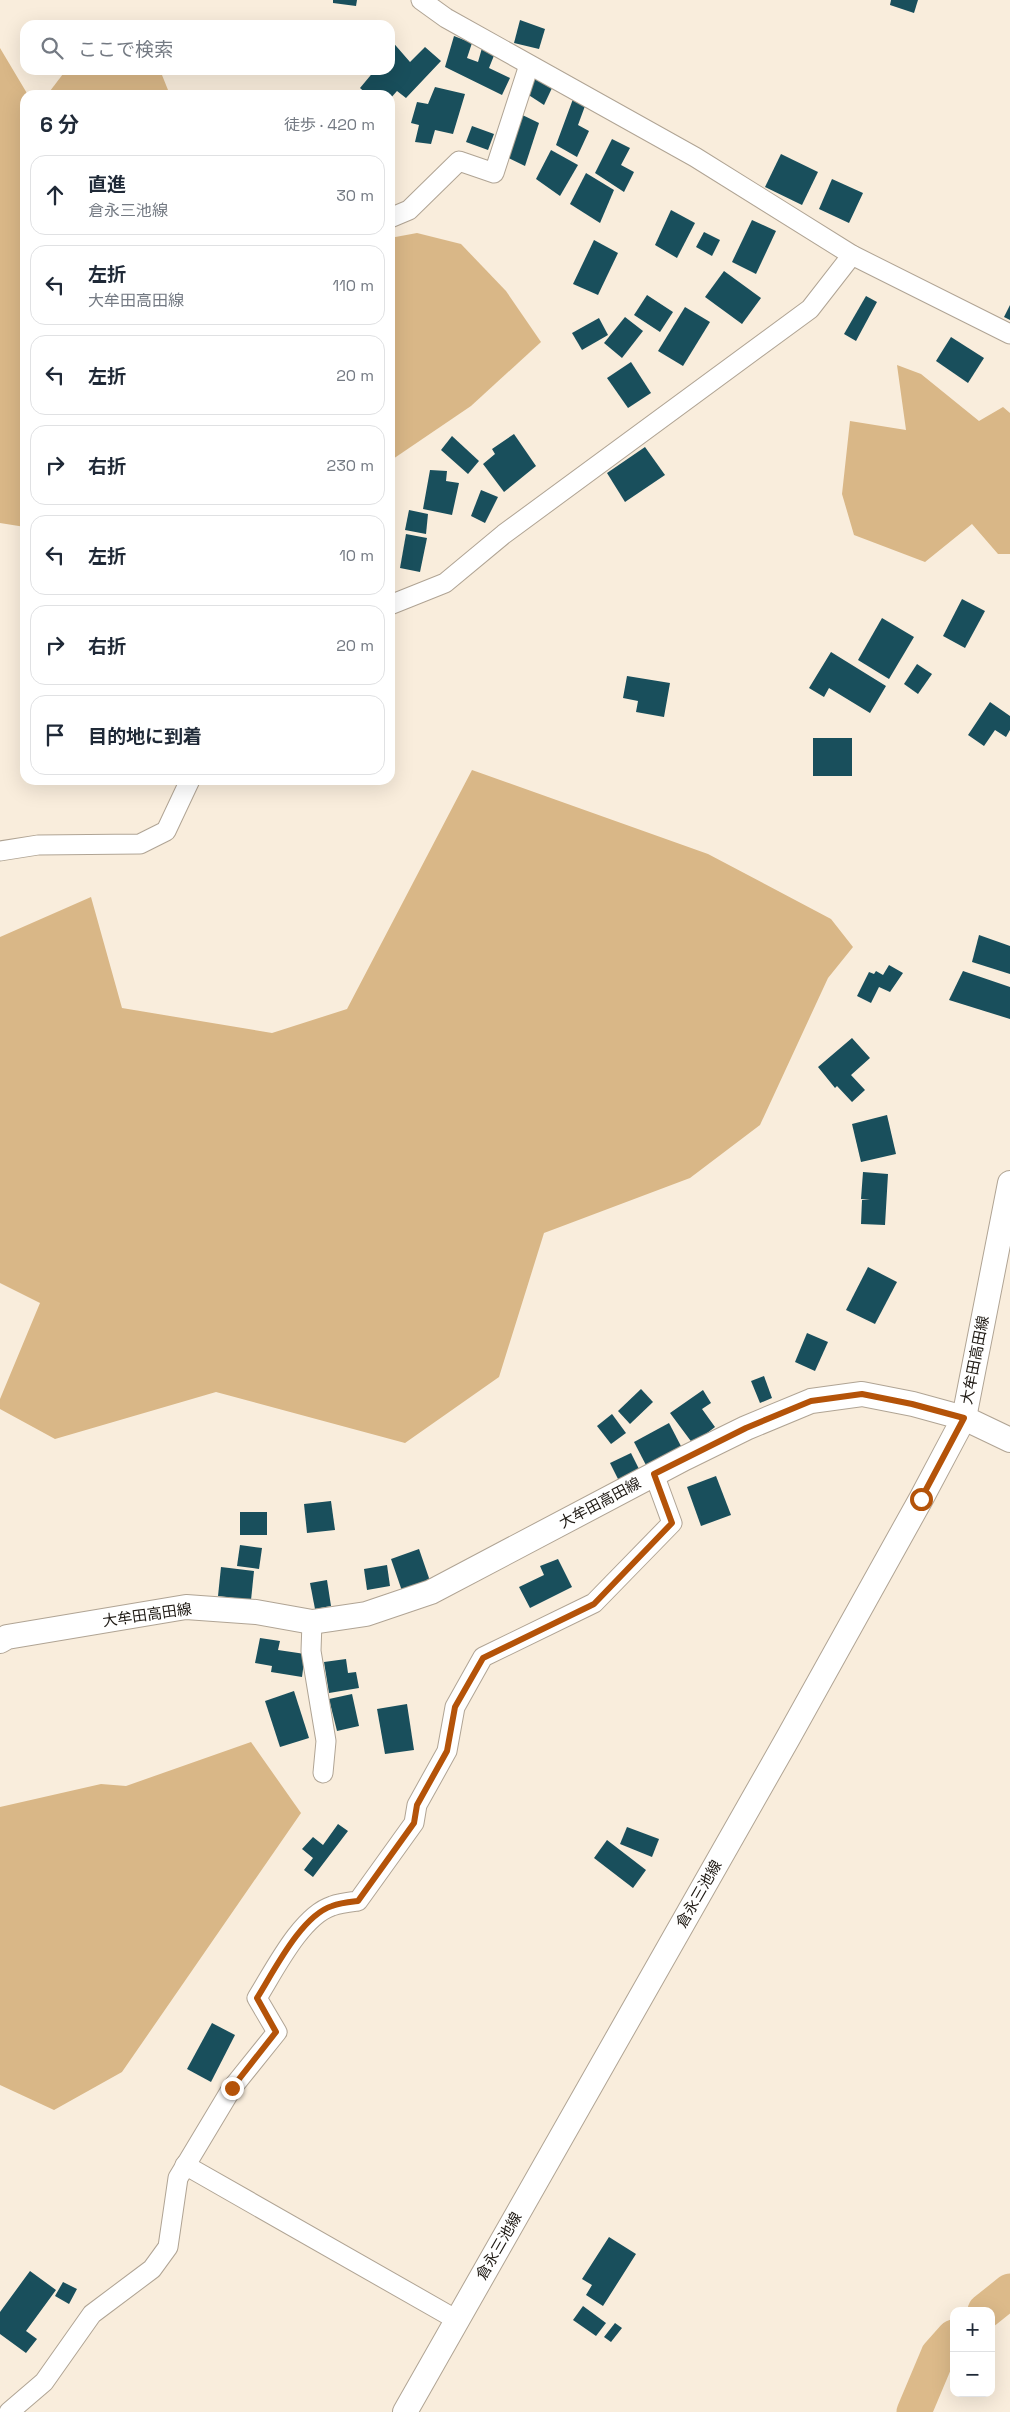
<!DOCTYPE html>
<html lang="ja">
<head>
<meta charset="utf-8">
<style>
  :root { --surface:#fff; --page:#f2f2f3; --text:#1f2937; --muted:#747a83; --line:#e0e1e3 }
  body { margin:0; font-family:"Space Grotesk","Noto Sans JP",sans-serif; background:var(--page); color:var(--text) }
  .controls { position:absolute; right:15px; bottom:15px; display:grid; overflow:hidden; border-radius:10px; box-shadow:0 5px 20px #0002 }
  .controls button { width:45px; height:45px; display:grid; place-items:center; padding:0; border:0; border-bottom:1px solid var(--line); background:var(--surface); color:var(--text); font:25px sans-serif }
  .stop { position:absolute; width:15px; height:15px; margin:-11px; border:4px solid #b45309; border-radius:50%; background:#fff }
  .stop.end { background:#b45309; border-color:#fff; box-shadow:0 1px 5px #0008 }
  .list { margin:0; padding:0; list-style:none }
  h2 { display:flex; justify-content:space-between; align-items:center; height:65px; margin:0; padding:0 20px; font-size:21px }
  h2 small { font-size:16px; font-weight:400; color:var(--muted) }
  .list li { display:grid; grid-template-columns:32px 1fr auto; gap:15px; align-items:center; box-sizing:border-box; height:80px; margin:0 10px 10px; padding:0 10px; border:1px solid var(--line); border-radius:15px }
  .list b { display:block; font-size:19px; white-space:nowrap }
  .list p { margin:0; font-size:16px; white-space:nowrap; color:var(--muted) }
  .list em { font-size:16px; font-style:normal; color:var(--muted) }
  .icon { flex:none; width:28px; height:28px; fill:none; stroke:currentColor; stroke-width:2; stroke-linecap:round; stroke-linejoin:round }
  .map { position:relative; flex:none; width:1010px; height:2412px; overflow:hidden }
  .search { position:absolute; background:var(--surface); box-shadow:0 5px 20px #0002; left:20px; top:20px; width:375px; height:55px; display:flex; align-items:center; gap:12px; box-sizing:border-box; padding:0 18px; border-radius:15px; color:var(--muted); font-size:19px }
  .panel { position:absolute; background:var(--surface); box-shadow:0 5px 20px #0002; left:20px; top:90px; width:375px; height:695px; border-radius:15px }
  .map>svg:first-child { display:block }
  .forest { fill:#d9b787 }
  .lines { fill:none; stroke-linecap:round; stroke-linejoin:round }
  .river { stroke:#dcba8a; stroke-width:35 }
  .building { fill:#194f5c }
  .minor-casing { stroke:#b0a494; stroke-width:21 }
  .major-casing { stroke:#b0a494; stroke-width:26 }
  .minor { stroke:#fff; stroke-width:19 }
  .major { stroke:#fff; stroke-width:24 }
  .route { stroke:#b45309; stroke-width:6 }
  .labels { text-anchor:middle; stroke-width:5; stroke-linejoin:round; paint-order:stroke }
  .street-label { font-size:15px; fill:#1f1a14; stroke:#fff }
</style>
</head>
<body>
<div class="map">
<svg width="1010" height="2412" viewBox="0 0 1010 2412">
  <rect width="100%" height="100%" fill="#f9eddc"/>
  <g class="forest">
    <path d="M0,48L28,95H25V527L0,523Z"/>
    <path d="M66,70H160L170,95H47Z"/>
    <path d="M417,233L461,244L506,291L541,342L471,406L390,461V238Z"/>
    <path d="M897,365L921,374L979,421L1003,407L1010,413V554H998L972,524L925,562L854,535L842,494L850,421L906,430Z"/>
    <path d="M472,770L708,854L831,919L853,947L828,978L760,1125L690,1178L544,1233L499,1377L405,1443L216,1392L55,1439L0,1409V1399L40,1303L0,1283V937L91,897L122,1008L272,1033L347,1009Z"/>
    <path d="M251,1742L301,1813L122,2072L54,2110L0,2085V1807L101,1784L126,1786Z"/>
  </g>
  <g class="lines">
    <g class="river">
      <path d="M985,2311L1010,2291"/>
      <path d="M914,2412L938,2355L954,2337"/>
    </g>
  </g>
  <g class="building">
    <path d="M333,0H357L356,6L333,3Z"/>
    <path d="M891,0H918L914,13L890,5Z"/>
    <path d="M520,20L545,29L539,49L514,43Z"/>
    <path d="M454,36L472,43L467,58L478,62L482,48L495,53L489,68L510,78L502,95L445,67Z"/>
    <path d="M390,39L410,62L425,47L441,61L406,98L397,91L390,99V95H368L360,88L375,70H390Z"/>
    <path d="M533,75L552,88L544,105L524,92Z"/>
    <path d="M435,87L465,94L453,134L435,130L431,144L415,142L419,125L411,123L417,102L428,104Z"/>
    <path d="M573,99L585,106L578,125L589,131L577,157L556,145Z"/>
    <path d="M512,110L539,123L525,166L500,154Z"/>
    <path d="M472,126L494,134L488,150L466,142Z"/>
    <path d="M612,139L630,148L621,165L634,172L624,192L595,173Z"/>
    <path d="M551,150L578,165L560,196L536,179Z"/>
    <path d="M781,154L818,172L802,205L765,187Z"/>
    <path d="M586,173L614,190L600,223L570,204Z"/>
    <path d="M832,179L863,193L849,223L819,209Z"/>
    <path d="M671,210L695,223L677,258L655,245Z"/>
    <path d="M752,220L776,231L756,274L732,262Z"/>
    <path d="M704,232L720,240L712,256L696,247Z"/>
    <path d="M594,240L618,253L598,295L573,284Z"/>
    <path d="M724,271L761,298L742,324L705,297Z"/>
    <path d="M647,295L673,312L660,332L634,315Z"/>
    <path d="M866,296L877,302L856,341L844,334Z"/>
    <path d="M1010,305V320L1004,317Z"/>
    <path d="M685,307L710,322L683,366L658,351Z"/>
    <path d="M625,317L643,331L622,358L604,343Z"/>
    <path d="M599,318L608,335L582,350L572,333Z"/>
    <path d="M951,337L984,358L968,383L936,361Z"/>
    <path d="M631,362L651,393L628,408L607,378Z"/>
    <path d="M514,434L536,466L504,492L483,464L495,454L492,449Z"/>
    <path d="M452,436L479,461L468,474L441,450Z"/>
    <path d="M645,447L665,475L625,502L607,473Z"/>
    <path d="M430,470L447,471L446,481L459,483L452,515L423,509Z"/>
    <path d="M481,490L498,497L485,523L471,516Z"/>
    <path d="M409,510L428,514L426,534L405,530Z"/>
    <path d="M406,534L427,538L420,572L400,568Z"/>
    <path d="M962,599L985,611L965,648L943,636Z"/>
    <path d="M882,618L914,637L889,679L858,660Z"/>
    <path d="M831,652L886,686L870,713L829,688L824,697L809,688Z"/>
    <path d="M917,664L932,674L918,694L904,684Z"/>
    <path d="M627,676L670,683L664,717L636,712L638,701L623,698Z"/>
    <path d="M990,702L1010,716V730L1006,737L995,730L984,746L968,735Z"/>
    <rect x="813" y="738" width="39" height="38"/>
    <path d="M979,935L1010,946V974L972,962Z"/>
    <path d="M889,965L903,973L890,992L879,987L871,1003L857,996L869,972L874,974L876,971L883,975Z"/>
    <path d="M963,971L1010,987V1019L949,1000Z"/>
    <path d="M852,1038L870,1058L851,1075L865,1090L852,1102L837,1086L835,1088L818,1067Z"/>
    <path d="M887,1115L896,1154L861,1162L852,1124Z"/>
    <path d="M863,1172L888,1174L885,1225L861,1224L862,1200H870L861,1199Z"/>
    <path d="M868,1267L897,1282L875,1324L846,1310Z"/>
    <path d="M807,1333L828,1342L815,1371L795,1362Z"/>
    <path d="M764,1376L772,1398L760,1403L751,1381Z"/>
    <path d="M641,1389L653,1402L630,1424L618,1411Z"/>
    <path d="M703,1390L711,1403L702,1409L715,1427L693,1444L670,1413Z"/>
    <path d="M612,1414L626,1433L611,1444L597,1426Z"/>
    <path d="M669,1423L683,1450L648,1469L634,1442Z"/>
    <path d="M631,1453L642,1475L621,1485L610,1463Z"/>
    <path d="M716,1476L731,1515L701,1526L687,1487Z"/>
    <path d="M331,1501L335,1530L307,1533L304,1504Z"/>
    <rect x="240" y="1512" width="27" height="23"/>
    <path d="M240,1545L262,1548L259,1569L237,1566Z"/>
    <path d="M419,1549L430,1581L402,1591L391,1559Z"/>
    <path d="M558,1559L572,1587L530,1608L519,1587L544,1575L540,1566Z"/>
    <path d="M387,1565L390,1586L367,1590L364,1569Z"/>
    <path d="M221,1567L254,1571L251,1600L218,1596Z"/>
    <path d="M327,1580L331,1606L315,1609L310,1583Z"/>
    <path d="M260,1638L280,1641L278,1650L305,1654L302,1677L271,1672L272,1666L255,1663Z"/>
    <path d="M346,1659L348,1673L356,1672L359,1688L329,1693L324,1662Z"/>
    <path d="M294,1691L309,1738L280,1747L265,1701Z"/>
    <path d="M352,1694L359,1726L337,1731L329,1699Z"/>
    <path d="M407,1704L414,1750L385,1754L377,1709Z"/>
    <path d="M338,1824L348,1831L313,1877L304,1870L313,1858L302,1849L313,1837L323,1845Z"/>
    <path d="M627,1827L659,1839L652,1857L620,1844Z"/>
    <path d="M607,1840L646,1870L633,1888L594,1858Z"/>
    <path d="M212,2023L235,2035L211,2082L187,2069Z"/>
    <path d="M609,2237L636,2254L603,2306L586,2295L592,2285L582,2279Z"/>
    <path d="M30,2271L56,2290L26,2331L37,2339L26,2353L0,2334V2312Z"/>
    <path d="M63,2282L77,2289L69,2304L55,2296Z"/>
    <path d="M583,2306L606,2323L596,2336L573,2320Z"/>
    <path d="M615,2323L622,2328L611,2342L604,2337Z"/>
  </g>
  <g class="lines">
    <defs>
      <g id="minor">
        <path d="M421,0L446,18L695,157L852,255L1010,334"/>
        <path d="M390,218L409,210L459,161L494,173L529,65"/>
        <path d="M390,605L445,583L504,534L810,309L852,255"/>
        <path d="M0,851L38,845L140,844L166,831L190,780"/>
        <path d="M312,1622L311,1651L326,1741L323,1773"/>
        <path d="M185,2165L457,2320"/>
        <path d="M9,2412L44,2382L92,2314L152,2269L168,2247L178,2178L232,2088L277,2032L257,1998C274,1971 301,1916 332,1906C340,1903 350,1902 358,1901L414,1823L417,1805L447,1751L455,1707L483,1657L594,1603L672,1523L654,1474"/>
      </g>
      <g id="major">
        <path d="M0,1641L7,1637L186,1607L256,1612L312,1622L366,1614L431,1592L685,1458L746,1428L811,1401L862,1394L913,1404L964,1418L1010,1440"/>
        <path d="M405,2412L788,1738L921,1499L964,1418L1010,1183"/>
      </g>
    </defs>
    <use href="#minor" class="minor-casing"/>
    <use href="#major" class="major-casing"/>
    <use href="#minor" class="minor"/>
    <use href="#major" class="major"/>
  </g>
  <g class="lines">
    <path class="route" d="M232,2088L276,2032L257,1998C274,1971 301,1916 332,1906C340,1903 350,1902 358,1901L414,1823L417,1805L447,1751L455,1707L483,1658L594,1604L672,1523L654,1474L746,1428L811,1401L862,1394L912,1404L964,1418L921,1499"/>
  </g>
  <g class="labels">
    <g class="street-label">
      <text transform="translate(975 1360) rotate(-79)" y="5">大牟田高田線</text>
      <text transform="translate(600 1503) rotate(-28)" y="5">大牟田高田線</text>
      <text transform="translate(147 1615) rotate(-8)" y="5">大牟田高田線</text>
      <text transform="translate(699 1894) rotate(-60)" y="5">倉永三池線</text>
      <text transform="translate(499 2246) rotate(-60)" y="5">倉永三池線</text>
    </g>
  </g>
</svg>
<div class="controls">
<button>+</button>
<button>−</button>
</div>
<div class="stop" style="left:921px;top:1499px"></div>
<div class="stop end" style="left:232px;top:2088px"></div>
<div class="search"><svg class="icon" aria-label="search" viewBox="0 0 24 24"><circle cx="10" cy="10" r="6"/><path d="M15 15l6 6"/></svg>ここで検索</div>
<section class="panel">
<h2>6 分<small>徒歩 · 420 m</small></h2>
<ul class="list">
<li><svg class="icon" aria-label="ahead" viewBox="0 0 24 24"><path d="M12 20V5M6 11l6-6 6 6"/></svg><div><b>直進</b><p>倉永三池線</p></div><em>30 m</em></li>
<li><svg class="icon" aria-label="left" viewBox="0 0 24 24"><path d="M17 20v-9H6M10 6l-5 5 5 5"/></svg><div><b>左折</b><p>大牟田高田線</p></div><em>110 m</em></li>
<li><svg class="icon" aria-label="left" viewBox="0 0 24 24"><path d="M17 20v-9H6M10 6l-5 5 5 5"/></svg><div><b>左折</b></div><em>20 m</em></li>
<li><svg class="icon" aria-label="right" viewBox="0 0 24 24"><path d="M7 20v-9h11M14 6l5 5-5 5"/></svg><div><b>右折</b></div><em>230 m</em></li>
<li><svg class="icon" aria-label="left" viewBox="0 0 24 24"><path d="M17 20v-9H6M10 6l-5 5 5 5"/></svg><div><b>左折</b></div><em>10 m</em></li>
<li><svg class="icon" aria-label="right" viewBox="0 0 24 24"><path d="M7 20v-9h11M14 6l5 5-5 5"/></svg><div><b>右折</b></div><em>20 m</em></li>
<li><svg class="icon" aria-label="arrive" viewBox="0 0 24 24"><path d="M6 21V4h12l-3 4 3 4H6"/></svg><div><b>目的地に到着</b></div></li>
</ul>
</section>
</div>
</body>
</html>
